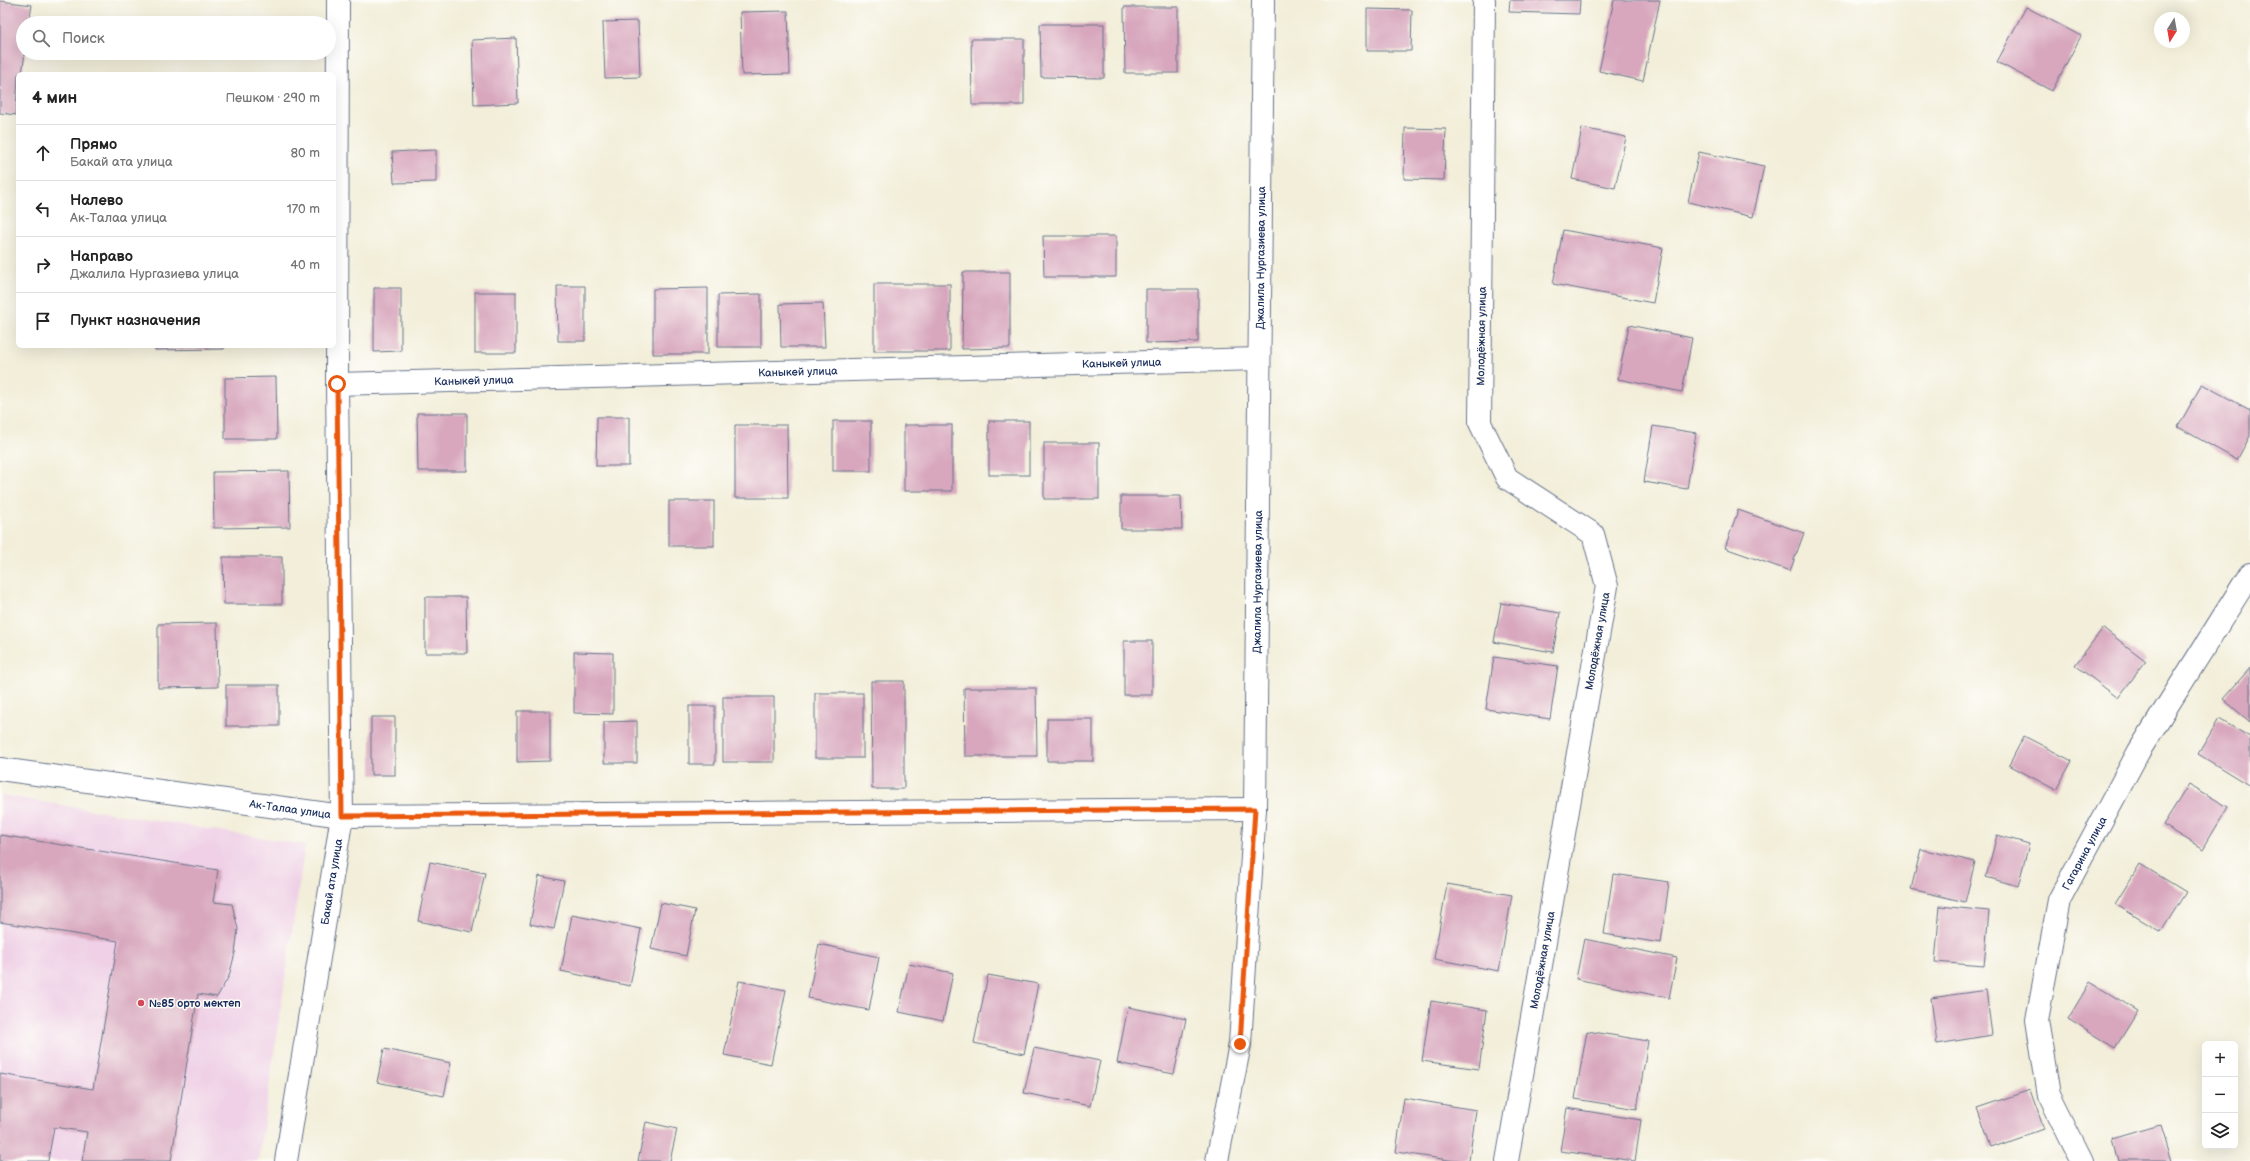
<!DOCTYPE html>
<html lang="ru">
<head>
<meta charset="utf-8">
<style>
  :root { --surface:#fff; --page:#f2f2f2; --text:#222; --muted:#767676; --line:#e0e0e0 }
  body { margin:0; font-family:"Balsamiq Sans",sans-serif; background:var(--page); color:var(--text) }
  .controls { position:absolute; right:12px; bottom:12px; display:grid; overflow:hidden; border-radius:6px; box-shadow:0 4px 16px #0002 }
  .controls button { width:36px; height:36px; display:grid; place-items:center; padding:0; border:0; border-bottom:1px solid var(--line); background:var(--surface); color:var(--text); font:20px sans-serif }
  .compass { position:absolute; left:2154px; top:12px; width:36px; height:36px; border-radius:50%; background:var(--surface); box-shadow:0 4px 16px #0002; rotate:191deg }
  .stop { position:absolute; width:12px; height:12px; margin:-9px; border:3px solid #ea580c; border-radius:50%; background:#fff }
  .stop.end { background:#ea580c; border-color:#fff; box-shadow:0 1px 4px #0008 }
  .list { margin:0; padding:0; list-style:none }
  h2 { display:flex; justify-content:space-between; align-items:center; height:52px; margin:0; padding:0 16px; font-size:17px }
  h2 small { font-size:13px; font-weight:400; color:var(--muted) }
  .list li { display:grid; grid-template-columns:26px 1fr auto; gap:12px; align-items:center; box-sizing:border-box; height:56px; padding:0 16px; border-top:1px solid var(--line) }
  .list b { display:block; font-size:15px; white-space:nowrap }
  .list p { margin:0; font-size:13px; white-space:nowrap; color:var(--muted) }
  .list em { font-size:13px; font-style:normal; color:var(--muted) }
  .icon { flex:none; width:22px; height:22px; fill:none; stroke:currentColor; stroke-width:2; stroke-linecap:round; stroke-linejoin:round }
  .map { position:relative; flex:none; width:2250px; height:1161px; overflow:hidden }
  .search { position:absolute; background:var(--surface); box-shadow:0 4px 16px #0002; left:16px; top:16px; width:320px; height:44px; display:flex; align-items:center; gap:10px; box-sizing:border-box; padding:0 14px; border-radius:22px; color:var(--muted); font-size:15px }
  .panel { position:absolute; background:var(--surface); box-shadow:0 4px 16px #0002; left:16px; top:72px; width:320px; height:276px; border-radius:6px }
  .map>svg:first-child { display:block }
  .built { fill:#efd0e6 }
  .building { fill:#d8a7be }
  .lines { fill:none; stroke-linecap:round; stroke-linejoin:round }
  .street-casing { stroke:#667289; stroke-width:24 }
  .secondary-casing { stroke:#667289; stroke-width:24 }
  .street { stroke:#fff; stroke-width:22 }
  .secondary { stroke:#fff; stroke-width:22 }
  .route { stroke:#ea580c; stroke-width:5 }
  .poi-dot { fill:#d1495b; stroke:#fdfcf7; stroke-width:1.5 }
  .labels { text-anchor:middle; stroke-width:3; stroke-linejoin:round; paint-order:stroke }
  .street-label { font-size:11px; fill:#1b2f5e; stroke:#fdfcf7 }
  .poi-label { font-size:11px; font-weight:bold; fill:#1b2f5e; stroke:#fdfcf7; text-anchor:start }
</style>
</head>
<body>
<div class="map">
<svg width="2250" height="1161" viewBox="0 0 2250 1161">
  <rect width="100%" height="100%" fill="#fdfcf7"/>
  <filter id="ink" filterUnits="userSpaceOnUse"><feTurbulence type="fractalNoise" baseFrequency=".025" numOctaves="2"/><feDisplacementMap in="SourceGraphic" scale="8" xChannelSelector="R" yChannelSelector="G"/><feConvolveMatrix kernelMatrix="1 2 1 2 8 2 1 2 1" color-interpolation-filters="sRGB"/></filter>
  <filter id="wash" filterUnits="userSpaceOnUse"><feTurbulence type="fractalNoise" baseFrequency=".012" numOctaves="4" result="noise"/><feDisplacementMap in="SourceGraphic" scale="16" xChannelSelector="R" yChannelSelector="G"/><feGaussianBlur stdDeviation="0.9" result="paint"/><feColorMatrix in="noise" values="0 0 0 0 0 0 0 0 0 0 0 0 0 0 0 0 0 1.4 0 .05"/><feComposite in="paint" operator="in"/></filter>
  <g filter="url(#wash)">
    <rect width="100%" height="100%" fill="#f2eed9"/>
    <path class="built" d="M0,795L305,845L258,1161H0Z"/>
    <g id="blocks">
      <g class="building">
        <path d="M1510,0H1580L1579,14L1509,12Z"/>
        <path d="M1614,0H1660L1643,81L1599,71Z"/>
        <path d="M0,1L32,5L29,23H23V53H25L22,74H18L16,115L0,113Z"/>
        <path d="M1124,7H1178V73H1125Z"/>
        <path d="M2026,7L2081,36L2052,91L1997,62Z"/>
        <path d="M1367,9L1412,10L1411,51H1367Z"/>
        <path d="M788,11L790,74L742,75L740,12Z"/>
        <path d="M638,21L640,77L605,78L603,22Z"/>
        <path d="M1040,24H1104V78L1041,77Z"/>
        <path d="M516,38L518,103L474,105L472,40Z"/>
        <path d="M971,39H1024V105H972Z"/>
        <path d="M1405,128L1446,129L1444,180L1404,179Z"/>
        <path d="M1582,128L1626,137L1615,188L1572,179Z"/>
        <path d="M436,150V182L394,183L392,152Z"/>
        <path d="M1699,152L1764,166L1753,217L1688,202Z"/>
        <path d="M1563,230L1663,248L1653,303L1553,284Z"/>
        <path d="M1043,236H1116V277H1044Z"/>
        <path d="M963,272H1010V348L962,349Z"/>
        <rect x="874" y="284" width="76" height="67"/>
        <path d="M557,286H585V341H558Z"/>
        <path d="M374,288H401V351L374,352Z"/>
        <path d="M708,288V354H653V289Z"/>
        <path d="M1146,289H1198V342L1146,343Z"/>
        <rect x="475" y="292" width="41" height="61"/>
        <path d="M761,294V347H718V295Z"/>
        <path d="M823,303L825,347H781L780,304Z"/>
        <path d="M1629,325L1692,338L1682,392L1618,379Z"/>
        <path d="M155,346H224V349L155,350Z"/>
        <path d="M276,377L277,439H225V378Z"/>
        <path d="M2202,384L2250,410V436L2237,460L2178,427Z"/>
        <path d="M417,413H467V471H418Z"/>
        <path d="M597,417H629V466H596Z"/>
        <rect x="833" y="421" width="38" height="50"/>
        <rect x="989" y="421" width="40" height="54"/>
        <path d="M735,425H787L788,498H735Z"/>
        <rect x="904" y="425" width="48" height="66"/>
        <path d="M1653,426L1696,433L1687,489L1644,482Z"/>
        <rect x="1044" y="443" width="55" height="56"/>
        <path d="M289,471L290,527L214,528L213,472Z"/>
        <path d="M1121,496H1181L1182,529H1121Z"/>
        <rect x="669" y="501" width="45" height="45"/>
        <path d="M1738,510L1804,533L1790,571L1725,548Z"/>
        <path d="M223,557H282V604H224Z"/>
        <path d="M425,597H466L467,653H425Z"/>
        <path d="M1501,603L1560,613L1553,652L1494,642Z"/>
        <path d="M217,623L218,687L158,688V624Z"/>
        <path d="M2103,628L2146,661L2118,698L2075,665Z"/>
        <rect x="1124" y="641" width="28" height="54"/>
        <path d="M574,652L613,653V714L574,713Z"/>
        <path d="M1494,657L1558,666L1550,719L1486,709Z"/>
        <path d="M2250,668V722L2223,699Z"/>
        <path d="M871,681H904V789H872Z"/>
        <rect x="226" y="685" width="53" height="41"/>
        <path d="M964,688H1036L1037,756H965Z"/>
        <rect x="815" y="693" width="48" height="65"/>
        <rect x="723" y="697" width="51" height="65"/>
        <rect x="689" y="706" width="26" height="58"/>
        <path d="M517,711H550V761L517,762Z"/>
        <rect x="371" y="717" width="24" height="58"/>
        <rect x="1047" y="719" width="46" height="42"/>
        <path d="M2219,719L2250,737V786L2198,754Z"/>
        <path d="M637,721V763H604V722Z"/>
        <path d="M2024,736L2072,761L2056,790L2009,765Z"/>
        <path d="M2189,784L2228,807L2203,849L2163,825Z"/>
        <path d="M0,835L218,870L213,902L232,904L238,929L235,953L229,976L217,997L198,994L171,1161H82L87,1132L54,1127L48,1161H0V1074L93,1089L118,941L0,922Z"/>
        <path d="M1997,835L2029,844L2018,886L1986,877Z"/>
        <path d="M1921,849L1975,862L1965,902L1911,889Z"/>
        <path d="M430,862L485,873L472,932L418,921Z"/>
        <path d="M2140,864L2186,892L2161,932L2115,904Z"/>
        <path d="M1613,874L1669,882L1661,943L1604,934Z"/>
        <path d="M539,876L564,881L554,929L530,924Z"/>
        <path d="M1447,884L1512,895L1499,971L1434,959Z"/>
        <path d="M661,903L695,910L686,956L651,949Z"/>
        <path d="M1940,906L1989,911L1984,966L1935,962Z"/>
        <path d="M572,915L641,929L630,986L561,971Z"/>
        <path d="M1584,939L1677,958L1669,998L1576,979Z"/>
        <path d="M819,944L879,957L869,1010L808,998Z"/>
        <path d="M909,964L953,973L943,1021L899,1012Z"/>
        <path d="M988,975L1038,984L1024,1054L974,1043Z"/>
        <path d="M739,981L786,990L771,1064L724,1055Z"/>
        <path d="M2090,982L2138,1011L2115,1048L2068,1019Z"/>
        <path d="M1986,990L1992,1035L1937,1044L1931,998Z"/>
        <path d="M1431,1001L1487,1010L1479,1069L1422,1061Z"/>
        <path d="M1128,1007L1186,1019L1174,1074L1117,1063Z"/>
        <path d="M1587,1031L1648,1041L1637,1109L1575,1099Z"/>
        <path d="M1034,1048L1100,1061L1090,1106L1024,1093Z"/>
        <path d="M384,1049L451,1063L444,1096L377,1082Z"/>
        <path d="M2030,1090L2044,1129L1991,1148L1977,1108Z"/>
        <path d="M1404,1098L1476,1110L1469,1161H1455L1396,1152Z"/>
        <path d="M1567,1108L1641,1120L1635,1161L1560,1151Z"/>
        <path d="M646,1122L677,1129L670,1161H638Z"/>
        <path d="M2161,1125L2172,1161H2119L2113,1139Z"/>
      </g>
    </g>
  </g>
  <g filter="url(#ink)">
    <use href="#blocks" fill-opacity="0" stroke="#667289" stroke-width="1"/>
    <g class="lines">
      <defs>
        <g id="street">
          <path d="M1484,0L1480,423L1507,478L1593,534L1607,586L1507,1161"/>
          <path id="s1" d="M337,384L1259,359"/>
          <path id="s2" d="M0,769L342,816L1255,809"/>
          <path id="s3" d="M286,1161L342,816L337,384L338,0"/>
          <path id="s4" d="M2082,1161L2049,1095L2037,1020L2059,900L2139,751L2250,574"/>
        </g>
        <g id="secondary">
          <path id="s5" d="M1217,1161L1240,1044L1255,809L1263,0"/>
        </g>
      </defs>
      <use href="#street" class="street-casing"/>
      <use href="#secondary" class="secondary-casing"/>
      <use href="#street" class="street"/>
      <use href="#secondary" class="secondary"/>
    </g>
  </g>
  <g class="lines" filter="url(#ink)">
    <path class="route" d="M337,384L342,816L1255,809L1240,1044"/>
  </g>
  <circle class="poi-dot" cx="141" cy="1003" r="4"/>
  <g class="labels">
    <g class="street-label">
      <text dy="4" stroke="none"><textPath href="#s5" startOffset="906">Джалила Нургазиева улица</textPath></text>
      <text transform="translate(1481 336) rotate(-89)" y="4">Молодёжная улица</text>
      <text dy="4" stroke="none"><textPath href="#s1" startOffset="785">Каныкей улица</textPath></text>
      <text dy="4" stroke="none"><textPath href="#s1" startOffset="461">Каныкей улица</textPath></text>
      <text dy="4" stroke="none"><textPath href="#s1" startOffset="137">Каныкей улица</textPath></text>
      <text dy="4" stroke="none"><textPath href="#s5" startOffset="582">Джалила Нургазиева улица</textPath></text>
      <text transform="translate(1597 641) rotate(-80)" y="4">Молодёжная улица</text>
      <text dy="4" stroke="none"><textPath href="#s2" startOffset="293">Ак-Талаа улица</textPath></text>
      <text dy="4" stroke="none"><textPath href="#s4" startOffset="325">Гагарина улица</textPath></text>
      <text dy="4" stroke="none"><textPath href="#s3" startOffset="283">Бакай ата улица</textPath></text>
      <text transform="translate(1542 960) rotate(-80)" y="4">Молодёжная улица</text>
    </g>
    <g class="poi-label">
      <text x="149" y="1007">№85 орто мектеп</text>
    </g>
  </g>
</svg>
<div class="controls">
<button>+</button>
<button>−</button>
<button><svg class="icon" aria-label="layers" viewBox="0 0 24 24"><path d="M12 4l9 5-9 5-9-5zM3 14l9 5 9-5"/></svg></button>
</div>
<svg class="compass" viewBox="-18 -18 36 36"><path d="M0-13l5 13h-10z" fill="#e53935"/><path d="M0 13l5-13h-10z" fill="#767676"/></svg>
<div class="stop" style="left:337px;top:384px"></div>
<div class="stop end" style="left:1240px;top:1044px"></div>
<div class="search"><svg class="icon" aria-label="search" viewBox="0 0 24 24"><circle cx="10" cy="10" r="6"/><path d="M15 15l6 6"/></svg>Поиск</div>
<section class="panel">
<h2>4 мин<small>Пешком · 290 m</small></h2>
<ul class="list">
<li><svg class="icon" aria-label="ahead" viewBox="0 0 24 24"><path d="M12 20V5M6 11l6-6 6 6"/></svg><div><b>Прямо</b><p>Бакай ата улица</p></div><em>80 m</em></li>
<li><svg class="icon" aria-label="left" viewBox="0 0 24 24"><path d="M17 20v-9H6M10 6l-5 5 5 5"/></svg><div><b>Налево</b><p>Ак-Талаа улица</p></div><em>170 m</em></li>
<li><svg class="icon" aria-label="right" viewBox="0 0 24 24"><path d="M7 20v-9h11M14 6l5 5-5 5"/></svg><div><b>Направо</b><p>Джалила Нургазиева улица</p></div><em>40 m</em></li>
<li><svg class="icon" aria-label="arrive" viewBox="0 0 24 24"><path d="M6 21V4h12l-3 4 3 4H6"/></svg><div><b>Пункт назначения</b></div></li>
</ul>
</section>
</div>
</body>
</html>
